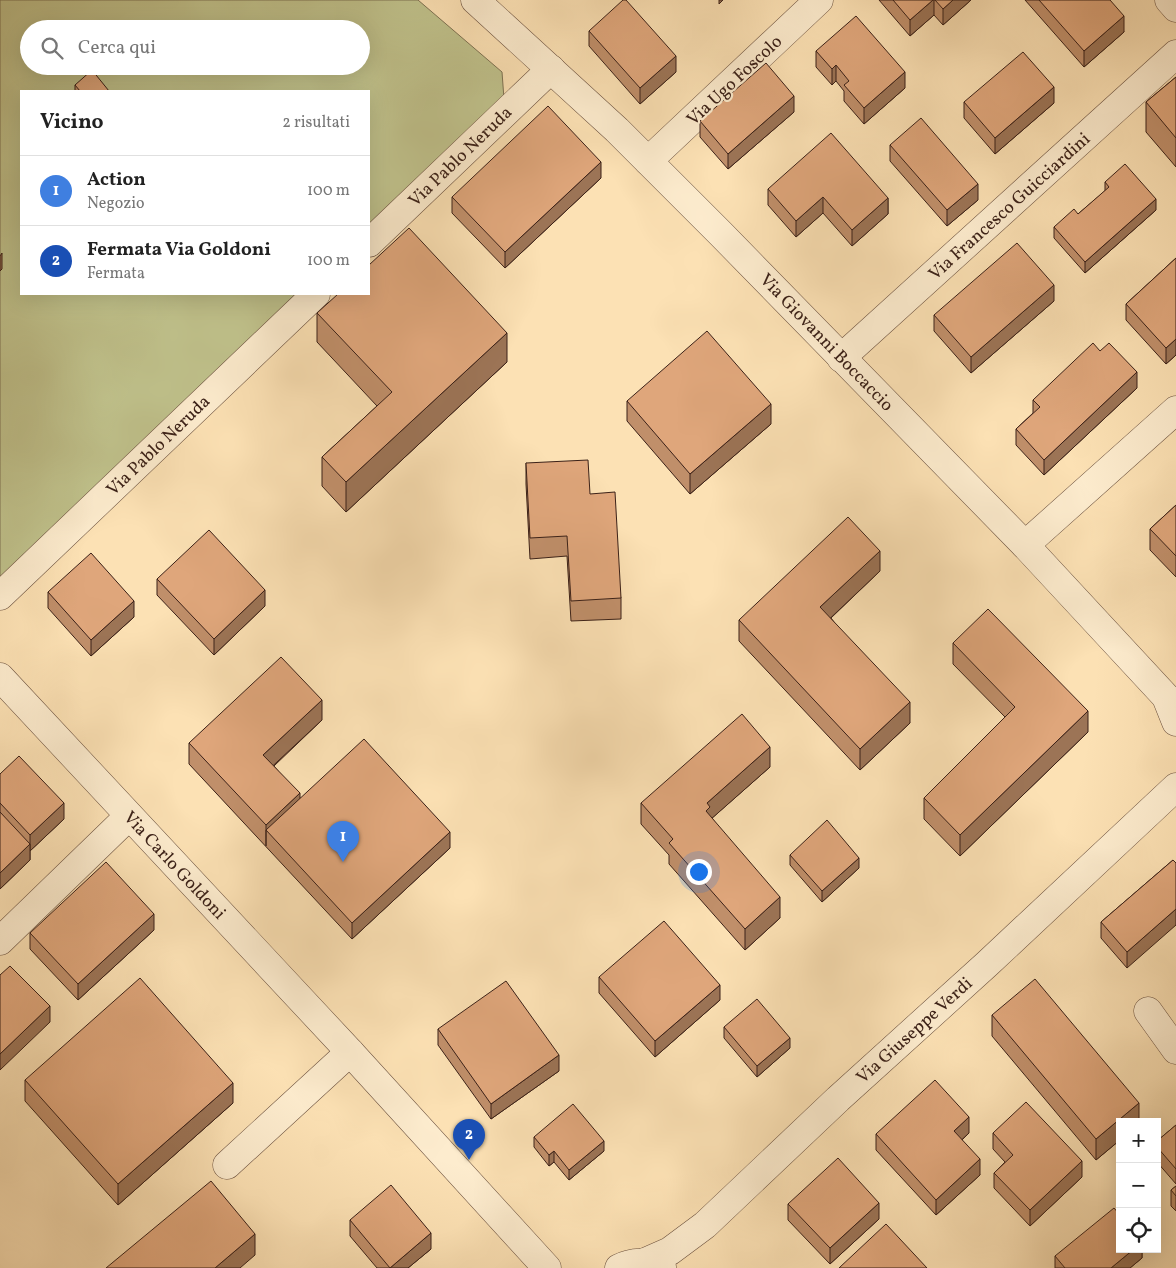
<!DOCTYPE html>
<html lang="it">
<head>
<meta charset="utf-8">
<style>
  :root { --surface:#fff; --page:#f6f6f6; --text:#222; --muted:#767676; --line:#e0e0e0; --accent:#0b8043 }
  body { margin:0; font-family:Vollkorn,serif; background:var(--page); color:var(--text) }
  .controls { position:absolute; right:15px; bottom:15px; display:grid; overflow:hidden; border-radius:0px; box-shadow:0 5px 20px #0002 }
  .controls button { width:45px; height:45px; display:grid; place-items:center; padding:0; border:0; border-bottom:1px solid var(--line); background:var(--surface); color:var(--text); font:25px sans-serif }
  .you { position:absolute; left:698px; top:871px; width:18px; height:18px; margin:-12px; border:4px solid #fff; border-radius:50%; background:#1a73e8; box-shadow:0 0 0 8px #1a73e833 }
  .badge { display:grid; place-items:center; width:32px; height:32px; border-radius:50%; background:var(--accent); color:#fff; font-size:16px; font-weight:700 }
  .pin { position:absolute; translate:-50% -41px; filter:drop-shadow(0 1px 2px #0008) }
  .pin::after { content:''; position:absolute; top:26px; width:18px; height:15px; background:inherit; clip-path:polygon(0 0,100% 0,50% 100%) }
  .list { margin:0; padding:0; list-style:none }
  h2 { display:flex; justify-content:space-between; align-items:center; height:65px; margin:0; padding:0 20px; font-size:21px }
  h2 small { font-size:16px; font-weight:400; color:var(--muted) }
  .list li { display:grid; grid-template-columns:32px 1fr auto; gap:15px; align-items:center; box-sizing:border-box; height:70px; padding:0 20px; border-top:1px solid var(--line) }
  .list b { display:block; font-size:19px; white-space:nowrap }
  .list p { margin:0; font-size:16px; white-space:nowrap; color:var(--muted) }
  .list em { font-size:16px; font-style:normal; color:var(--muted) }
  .icon { flex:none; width:28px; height:28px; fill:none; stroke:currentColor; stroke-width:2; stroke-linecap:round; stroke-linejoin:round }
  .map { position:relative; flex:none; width:1176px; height:1268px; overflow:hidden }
  .search { position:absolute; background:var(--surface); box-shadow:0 5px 20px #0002; left:20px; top:20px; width:350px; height:55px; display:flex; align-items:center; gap:12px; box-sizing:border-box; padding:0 18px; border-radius:28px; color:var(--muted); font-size:19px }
  .panel { position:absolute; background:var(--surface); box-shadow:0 5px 20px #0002; left:20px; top:90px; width:350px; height:205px; border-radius:0px }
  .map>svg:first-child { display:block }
  .pitch { fill:#c0c28c; stroke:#7e7252; fill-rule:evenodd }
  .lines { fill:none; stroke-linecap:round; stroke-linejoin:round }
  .minor-casing { stroke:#6b513f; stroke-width:29 }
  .minor { stroke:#fdecce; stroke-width:28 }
  .wall { fill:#c08f6a; stroke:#3b2118 }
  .shaded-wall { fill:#9c7456; stroke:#3b2118 }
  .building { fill:#dfa67b; stroke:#3b2118 }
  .labels { text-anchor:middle; stroke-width:4.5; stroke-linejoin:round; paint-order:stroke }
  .street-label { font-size:18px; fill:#3b2118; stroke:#fdecce }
</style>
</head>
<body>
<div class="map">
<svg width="1176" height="1268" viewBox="0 0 1176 1268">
  <rect width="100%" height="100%" fill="#fce1b4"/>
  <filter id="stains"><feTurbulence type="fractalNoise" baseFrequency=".004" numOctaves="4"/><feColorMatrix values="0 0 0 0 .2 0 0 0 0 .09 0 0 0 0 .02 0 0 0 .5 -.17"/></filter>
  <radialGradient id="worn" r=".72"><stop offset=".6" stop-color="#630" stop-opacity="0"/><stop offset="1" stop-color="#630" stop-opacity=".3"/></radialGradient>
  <path class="pitch" d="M0,0H418L502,72L504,99L369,228V91H21V294H300L0,581ZM29,29H361V66H29Z"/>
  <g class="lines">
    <defs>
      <g id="minor">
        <path d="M475,0L617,130L721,234L1025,545L1166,697L1176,722"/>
        <path d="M1169,0L1176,8"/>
        <path d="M648,161L819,0"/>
        <path d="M369,243L551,69"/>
        <path d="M841,358L1176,54"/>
        <path d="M1025,545L1176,410"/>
        <path d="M0,596L316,294"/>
        <path d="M0,677L350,1052L547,1268"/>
        <path d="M0,941L129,816"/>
        <path d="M1148,1011L1176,1050"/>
        <path d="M227,1165L350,1052"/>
        <path d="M645,1262L670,1251L705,1225L838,1099L987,964L1176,787"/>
        <path d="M619,1268C632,1261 648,1261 662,1267"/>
      </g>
    </defs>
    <use href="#minor" class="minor-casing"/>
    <use href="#minor" class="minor"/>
  </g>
  <g class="wall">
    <path d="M879,0H971L943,25L934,15L910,36Z"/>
    <path d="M1025,0H1110L1124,32L1084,67Z"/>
    <path d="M589,31L676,72L640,104L589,46Z"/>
    <path d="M816,51L905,88L864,124L844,101V91L836,81L832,85L816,67Z"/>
    <path d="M1176,77V167L1146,132V102Z"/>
    <path d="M75,85L109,91H75Z"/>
    <path d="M964,102L1054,103L995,154L964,118Z"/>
    <path d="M794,112L728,169L700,137V121Z"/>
    <path d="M890,145L978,200L947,226L890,161Z"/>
    <path d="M601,178L505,268L452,213V197Z"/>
    <path d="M1105,182L1156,210L1085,273L1054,238V227L1078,214L1105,191Z"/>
    <path d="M768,189L888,198V214L852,246L823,213L796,237L768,205Z"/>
    <path d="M1176,258V355L1166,364L1126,320V304Z"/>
    <path d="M1054,301L971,373L934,331V315Z"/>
    <path d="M317,313L507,362L346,512L322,486V457L377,406L317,342Z"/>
    <path d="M1100,351L1137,388L1044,475L1016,445V429L1033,413V400Z"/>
    <path d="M627,401L771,424L690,494L627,421Z"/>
    <path d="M526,463L590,494L621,598V619L571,621L567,556L530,559L526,484Z"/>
    <path d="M1176,505V577L1150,550V529Z"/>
    <path d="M880,571L831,618L910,723L860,770L739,641V620Z"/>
    <path d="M157,579L265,606L214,655L157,595Z"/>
    <path d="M48,592L134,617L91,656L48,608Z"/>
    <path d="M953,643L1088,732L960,856L924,819V798L1005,717L953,664Z"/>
    <path d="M322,720L274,766L300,798L450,848L352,939L189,764V743Z"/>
    <path d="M770,767L712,818L780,918L745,950L669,864V855L641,824V803Z"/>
    <path d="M0,774L64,819L30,851V860L0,889Z"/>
    <path d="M790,855L859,868L822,902L790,865Z"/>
    <path d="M1173,860L1127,968L1101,938V922Z"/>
    <path d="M154,930L78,1000L30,949V933Z"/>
    <path d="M599,977L720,1000L655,1057L599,993Z"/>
    <path d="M992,1015L1139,1122H1120V1140L1096,1160L992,1036Z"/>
    <path d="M724,1027L790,1048L757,1077L724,1038Z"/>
    <path d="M438,1029L559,1071L491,1119L438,1045Z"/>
    <path d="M25,1080L233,1103L118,1205L25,1101Z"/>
    <path d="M1176,1125V1184L1157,1162V1141Z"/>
    <path d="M969,1133L962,1140L980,1175L936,1215L876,1150V1134Z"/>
    <path d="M993,1133L1082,1177L1030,1226L994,1188V1173L1005,1162L993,1149Z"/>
    <path d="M534,1137L604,1151L569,1180L554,1162L549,1166L534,1147Z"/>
    <path d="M1176,1186V1211L1171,1206V1190Z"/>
    <path d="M788,1204L879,1219L830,1264L788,1220Z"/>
    <path d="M350,1220L431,1249L408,1268H377L350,1236Z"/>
    <path d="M1142,1249V1258L1130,1268H1055V1256Z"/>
  </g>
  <g class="shaded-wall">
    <path d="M719,0H723L719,4Z"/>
    <path d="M933,0H934V15L910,36V20Z"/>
    <path d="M953,0H971L943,25V9Z"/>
    <path d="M1124,16V32L1084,67V51Z"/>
    <path d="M676,56V72L640,104V88Z"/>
    <path d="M836,65V81L832,85V69Z"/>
    <path d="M905,72V88L864,124V108Z"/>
    <path d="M1054,87V103L995,154V138Z"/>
    <path d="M794,96V112L728,169V154Z"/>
    <path d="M601,162V178L505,268V252Z"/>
    <path d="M978,184V200L947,226V210Z"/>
    <path d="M823,197V213L796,237V221Z"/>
    <path d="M888,198V214L852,246V230Z"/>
    <path d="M1156,199V210L1085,273V262Z"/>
    <path d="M2,253V269L0,271V256Z"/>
    <path d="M1054,285V301L971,373V357Z"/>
    <path d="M507,333V362L346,512V482Z"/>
    <path d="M1176,339V355L1166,364V348Z"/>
    <path d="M1137,372V388L1044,475V460Z"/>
    <path d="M771,404V424L690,494V474Z"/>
    <path d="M880,551V571L820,628V607Z"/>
    <path d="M265,590V606L214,655V639Z"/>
    <path d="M134,601V617L91,656V640Z"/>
    <path d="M322,700V720L263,775V755Z"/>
    <path d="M910,702V723L860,770V749Z"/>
    <path d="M1088,711V732L960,856V835Z"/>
    <path d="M770,747V767L710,820L706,811L707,803Z"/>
    <path d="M300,793V814L266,830V846V825Z"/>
    <path d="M64,803V819L30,851V835Z"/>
    <path d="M450,832V848L352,939V923Z"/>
    <path d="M30,844V860L0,889V873Z"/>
    <path d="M859,858V868L822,902V891Z"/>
    <path d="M780,897V918L745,950V929Z"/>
    <path d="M1176,909V925L1127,968V952Z"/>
    <path d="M154,914V930L78,1000V984Z"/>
    <path d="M720,985V1000L655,1057V1041Z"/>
    <path d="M50,1006V1022L0,1070V1054Z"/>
    <path d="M790,1038V1048L757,1077V1066Z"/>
    <path d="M559,1055V1071L491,1119V1104Z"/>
    <path d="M233,1083V1103L118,1205V1184Z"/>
    <path d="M1139,1103V1122H1120V1140L1096,1160V1139Z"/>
    <path d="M969,1117V1133L954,1147V1131Z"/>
    <path d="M604,1141V1151L569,1180V1170Z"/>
    <path d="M554,1151V1162L549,1166V1155Z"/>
    <path d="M980,1159V1175L936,1215V1200Z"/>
    <path d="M1082,1161V1177L1030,1226V1210Z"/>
    <path d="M879,1203V1219L830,1264V1248Z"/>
    <path d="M431,1233V1249L408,1268H390Z"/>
    <path d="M255,1234V1255L240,1268H215Z"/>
    <path d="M1134,1249H1142V1258L1130,1268H1111Z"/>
  </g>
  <g class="building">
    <path d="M623,0H626L676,56L640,88L589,31Z"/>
    <path d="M893,0H933L910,20Z"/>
    <path d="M935,0H953L943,9Z"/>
    <path d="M1039,0H1110L1124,16L1084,51Z"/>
    <path d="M856,16L905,72L864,108L844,85L849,81L836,65L832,69L816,51Z"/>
    <path d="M1023,52L1054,87L995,138L964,102Z"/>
    <path d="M766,63L794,96L728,154L700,121Z"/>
    <path d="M92,70L109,91H80L75,85Z"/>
    <path d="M1176,77V138L1146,102Z"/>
    <path d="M548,106L601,162L505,252L452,197Z"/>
    <path d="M921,118L978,184L947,210L890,145Z"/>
    <path d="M831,133L888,198L852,230L823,197L796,221L768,189Z"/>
    <path d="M1125,164L1156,199L1085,262L1054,227L1074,209L1078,214L1109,187L1105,182Z"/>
    <path d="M409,228L507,333L346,482L322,457L392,392L317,313L338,294H369V265Z"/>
    <path d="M1017,243L1054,285L971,357L934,315Z"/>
    <path d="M1176,258V339L1166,348L1126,304Z"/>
    <path d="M707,331L771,404L690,474L627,401Z"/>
    <path d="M1093,343L1100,351L1109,343L1137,372L1044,460L1016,429L1040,407L1033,400Z"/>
    <path d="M588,460L590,494L615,492L621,598L571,601L567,536L530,538L526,463Z"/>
    <path d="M1176,505V556L1150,529Z"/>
    <path d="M848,517L880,551L820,607L910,702L860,749L739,620Z"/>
    <path d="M209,530L265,590L214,639L157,579Z"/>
    <path d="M91,553L134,601L91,640L48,592Z"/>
    <path d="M988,609L1088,711L960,835L924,798L1015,707L953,643Z"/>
    <path d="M281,657L322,700L263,755L300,793L266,825L189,743Z"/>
    <path d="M742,714L770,747L707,803L710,807L706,811L780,897L745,929L669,843L673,839L641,803Z"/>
    <path d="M364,739L450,832L352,923L266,830Z"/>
    <path d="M19,756L64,803L30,835L0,803V774Z"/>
    <path d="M0,812L30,844L0,873Z"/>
    <path d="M827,820L859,858L822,891L790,855Z"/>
    <path d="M1173,860L1176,863V909L1127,952L1101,922Z"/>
    <path d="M106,862L154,914L78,984L30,933Z"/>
    <path d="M664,921L720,985L655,1041L599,977Z"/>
    <path d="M10,966L50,1006L0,1054V975Z"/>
    <path d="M140,978L233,1083L118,1184L25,1080Z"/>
    <path d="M1035,979L1139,1103L1096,1139L992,1015Z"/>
    <path d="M506,981L559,1055L491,1104L438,1029Z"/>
    <path d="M757,999L790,1038L757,1066L724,1027Z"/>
    <path d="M935,1080L969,1117L954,1131L980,1159L936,1200L876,1134Z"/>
    <path d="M1026,1102L1082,1161L1030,1210L994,1173L1013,1155L993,1133Z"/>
    <path d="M573,1104L604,1141L569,1170L554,1151L549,1155L534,1137Z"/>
    <path d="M1176,1125V1169L1157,1147V1141Z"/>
    <path d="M838,1158L879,1203L830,1248L788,1204Z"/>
    <path d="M211,1181L255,1234L215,1268H106Z"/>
    <path d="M391,1185L431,1233L390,1268L350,1220Z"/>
    <path d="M1176,1186V1196L1171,1190Z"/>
    <path d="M1114,1208L1120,1215V1249H1134L1111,1268H1065L1055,1256Z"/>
    <path d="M886,1224L927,1268H839Z"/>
  </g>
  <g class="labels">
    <g class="street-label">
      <text transform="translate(734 80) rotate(-43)" y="6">Via Ugo Foscolo</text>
      <text transform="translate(460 156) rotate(-44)" y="6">Via Pablo Neruda</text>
      <text transform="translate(1009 206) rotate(-42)" y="6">Via Francesco Guicciardini</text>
      <text transform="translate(827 342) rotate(46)" y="6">Via Giovanni Boccaccio</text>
      <text transform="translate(158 445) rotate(-44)" y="6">Via Pablo Neruda</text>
      <text transform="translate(175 865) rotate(47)" y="6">Via Carlo Goldoni</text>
      <text transform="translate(914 1030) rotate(-42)" y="6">Via Giuseppe Verdi</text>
    </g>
  </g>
  <rect width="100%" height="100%" filter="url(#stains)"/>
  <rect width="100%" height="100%" fill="url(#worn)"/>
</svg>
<div class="controls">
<button>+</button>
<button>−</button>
<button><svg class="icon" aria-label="locate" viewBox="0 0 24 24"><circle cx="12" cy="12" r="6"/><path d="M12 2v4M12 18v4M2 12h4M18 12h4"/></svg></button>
</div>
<div class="you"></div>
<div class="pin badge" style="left:343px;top:862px;background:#3f7fe0">1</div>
<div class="pin badge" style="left:469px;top:1160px;background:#1a4fb4">2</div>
<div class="search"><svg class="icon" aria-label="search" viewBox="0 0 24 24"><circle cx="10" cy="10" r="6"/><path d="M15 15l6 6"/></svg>Cerca qui</div>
<section class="panel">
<h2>Vicino<small>2 risultati</small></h2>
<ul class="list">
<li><span class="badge" style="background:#3f7fe0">1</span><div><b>Action</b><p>Negozio</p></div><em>100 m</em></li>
<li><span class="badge" style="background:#1a4fb4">2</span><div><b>Fermata Via Goldoni</b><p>Fermata</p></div><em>100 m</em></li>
</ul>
</section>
</div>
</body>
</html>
